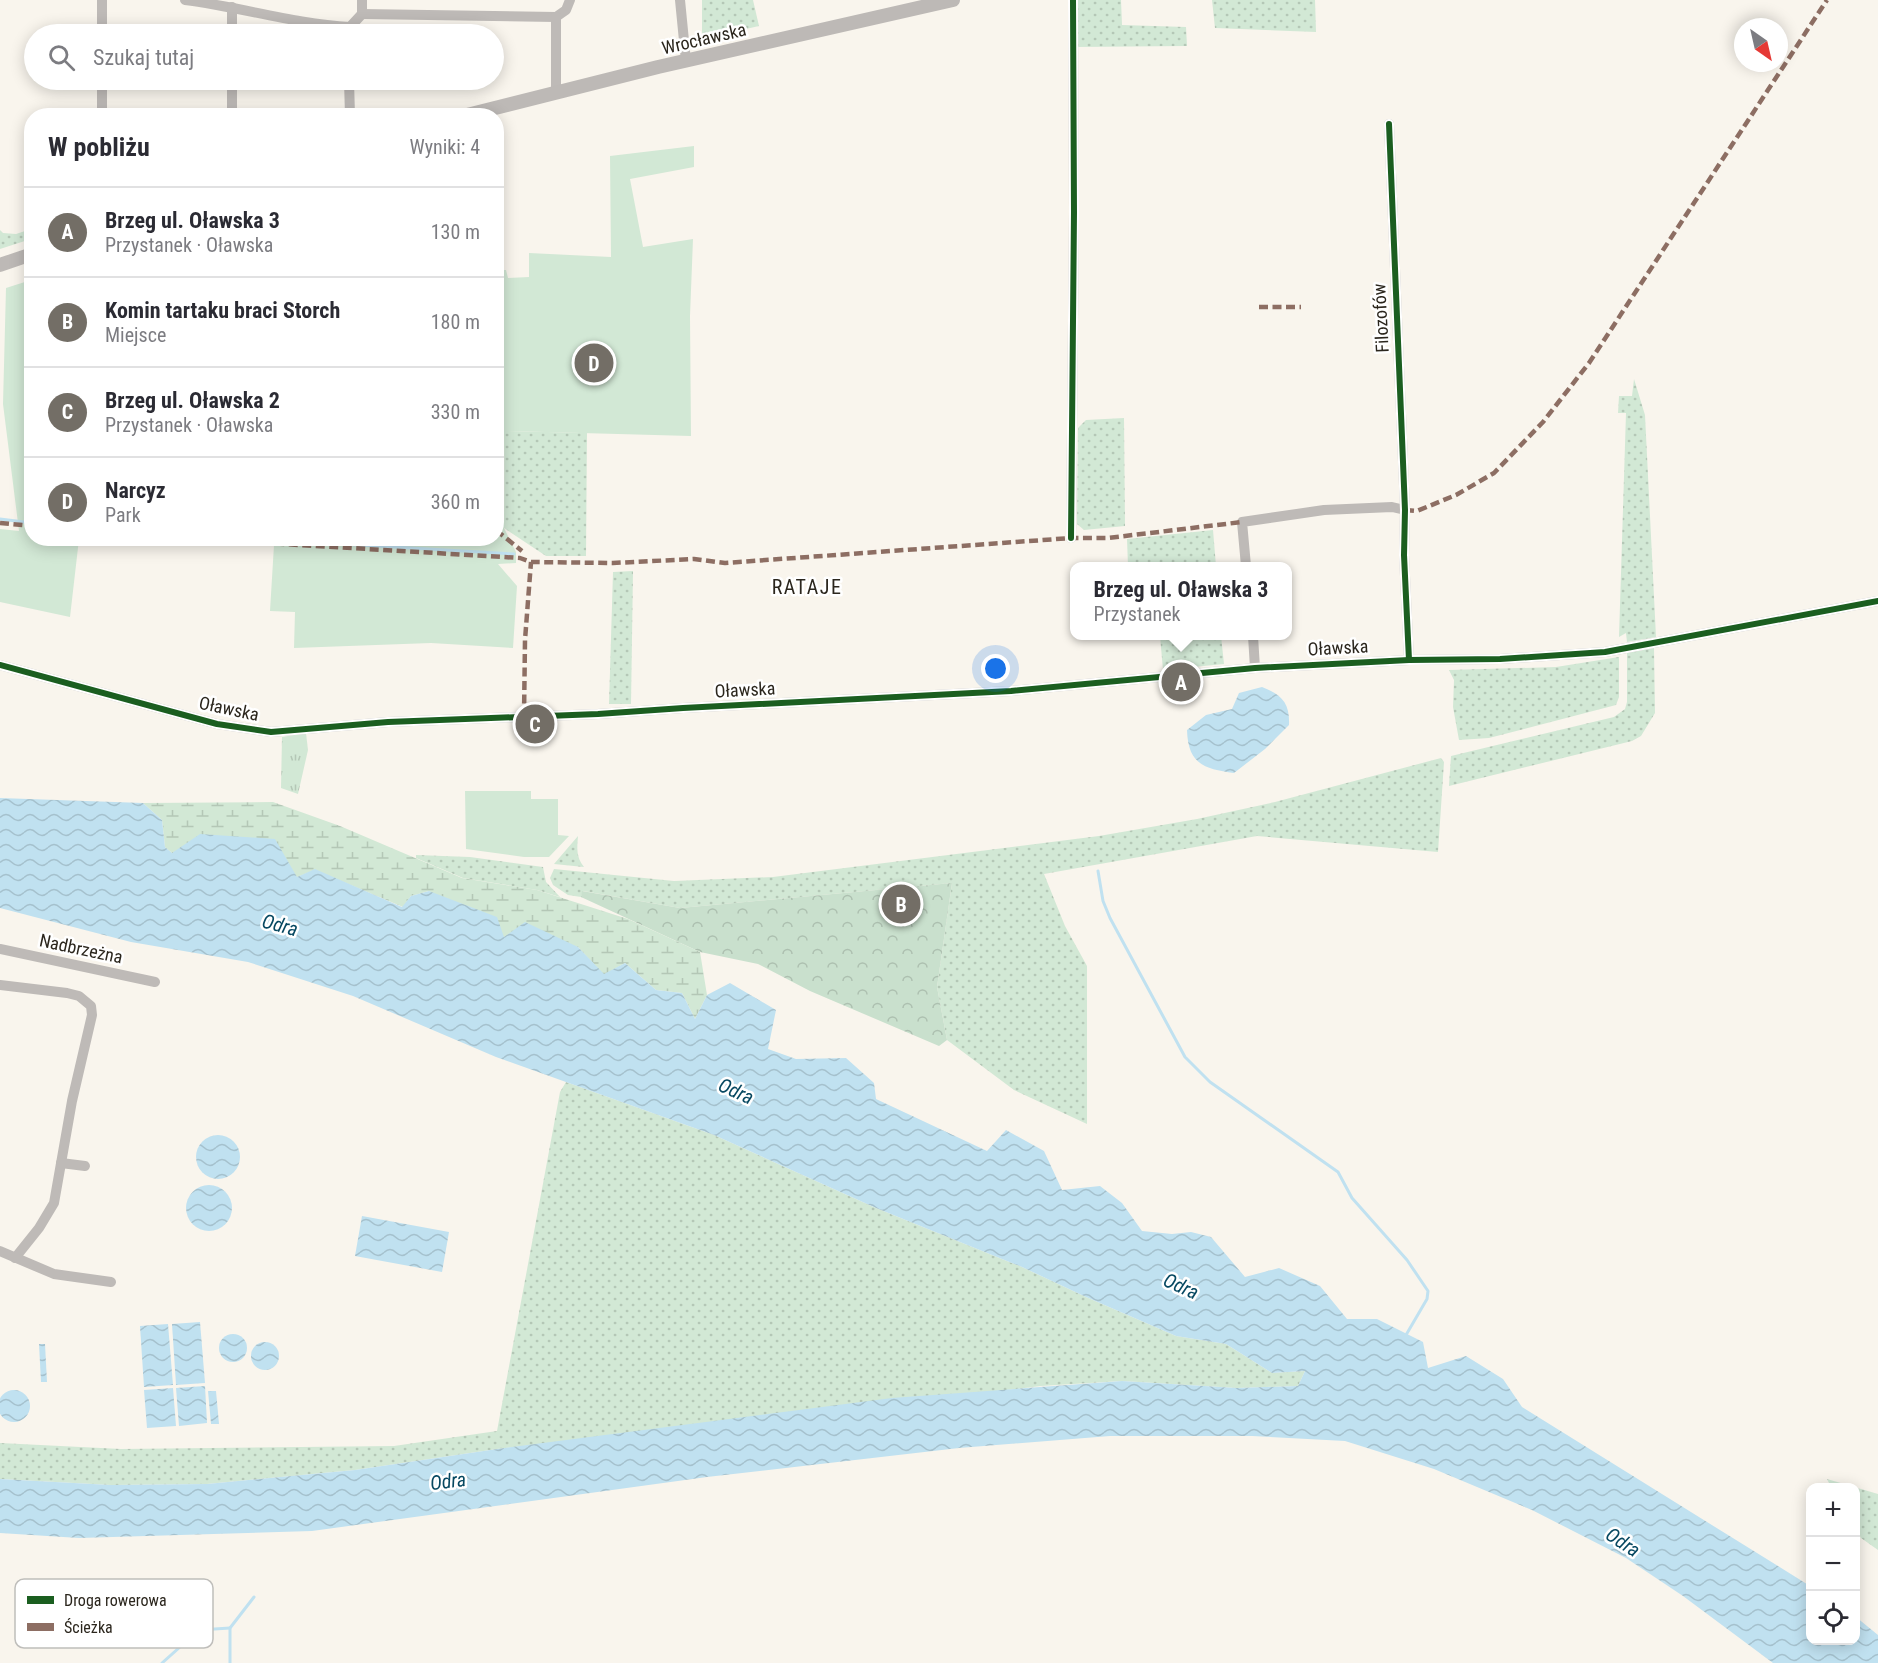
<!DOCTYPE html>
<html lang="pl">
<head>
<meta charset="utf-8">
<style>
  :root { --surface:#fff; --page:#f2f2f3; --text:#2b2b33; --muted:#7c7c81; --line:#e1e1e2; --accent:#736e66 }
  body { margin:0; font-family:"Roboto Condensed",sans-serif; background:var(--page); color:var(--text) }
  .controls { position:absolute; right:18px; bottom:18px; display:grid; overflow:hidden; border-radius:12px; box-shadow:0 3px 15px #0003 }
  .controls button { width:54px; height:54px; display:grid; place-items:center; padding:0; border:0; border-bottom:2px solid var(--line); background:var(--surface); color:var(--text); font:30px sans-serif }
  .compass { position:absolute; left:1734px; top:18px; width:54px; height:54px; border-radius:50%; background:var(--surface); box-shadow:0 3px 15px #0003; rotate:146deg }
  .you { position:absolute; left:996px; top:669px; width:21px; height:21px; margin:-15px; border:4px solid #fff; border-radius:50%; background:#1a73e8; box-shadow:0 0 0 9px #1a73e833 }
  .badge { display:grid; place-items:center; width:39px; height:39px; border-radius:50%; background:var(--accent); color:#fff; font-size:20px; font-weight:700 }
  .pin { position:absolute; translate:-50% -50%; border:3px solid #fff; box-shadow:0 2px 6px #0006 }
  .popup { position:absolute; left:1070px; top:562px; width:222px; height:78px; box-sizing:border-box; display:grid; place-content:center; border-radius:12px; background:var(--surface); filter:drop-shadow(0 2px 4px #0005); font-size:20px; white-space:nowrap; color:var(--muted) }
  .popup b { font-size:22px; color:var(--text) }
  .popup::after { content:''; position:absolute; left:50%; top:100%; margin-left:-12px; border:12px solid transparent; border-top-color:var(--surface) }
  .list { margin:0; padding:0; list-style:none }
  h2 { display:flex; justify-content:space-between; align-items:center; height:78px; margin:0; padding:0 24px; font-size:26px }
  h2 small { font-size:20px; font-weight:400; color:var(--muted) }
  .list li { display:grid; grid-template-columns:39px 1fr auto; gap:18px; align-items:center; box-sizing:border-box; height:90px; padding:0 24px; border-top:2px solid var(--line) }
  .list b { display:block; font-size:22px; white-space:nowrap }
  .list p { margin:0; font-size:20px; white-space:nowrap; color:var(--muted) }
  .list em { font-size:20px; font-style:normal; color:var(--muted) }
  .icon { flex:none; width:33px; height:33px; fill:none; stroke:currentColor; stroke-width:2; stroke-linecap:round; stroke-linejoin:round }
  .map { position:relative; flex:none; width:1878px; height:1663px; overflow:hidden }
  .search { position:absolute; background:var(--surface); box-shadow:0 3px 15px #0003; left:24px; top:24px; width:480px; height:66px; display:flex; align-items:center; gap:15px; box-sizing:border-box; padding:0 21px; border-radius:33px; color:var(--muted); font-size:22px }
  .panel { position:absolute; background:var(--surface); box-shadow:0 3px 15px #0003; left:24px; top:108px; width:480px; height:438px; border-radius:24px }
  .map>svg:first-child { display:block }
  .grass { fill:url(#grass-dots) }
  .forest { fill:url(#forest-crowns) }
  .wetland { fill:url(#wetland-marsh) }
  .park { fill:url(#park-tufts) }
  .garden { fill:#d2e8d5 }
  .water { fill:url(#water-waves) }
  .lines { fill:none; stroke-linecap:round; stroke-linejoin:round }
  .stream { stroke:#c0e1f0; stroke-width:3 }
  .street { stroke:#bebab7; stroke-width:10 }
  .secondary { stroke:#bdb9b6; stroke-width:14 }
  .quiet { stroke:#8d6e63; stroke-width:4.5; stroke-dasharray:9 4.5; stroke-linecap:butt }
  .cycleway-casing { stroke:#fff; stroke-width:10 }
  .cycleway { stroke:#1b5e20; stroke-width:6 }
  .labels { text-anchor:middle; stroke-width:5; stroke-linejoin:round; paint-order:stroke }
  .street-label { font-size:18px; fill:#2b261d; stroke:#fff }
  .neighbourhood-label { font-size:20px; letter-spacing:1.5px; fill:#2b261d; stroke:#fff }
  .water-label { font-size:20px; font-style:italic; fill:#064861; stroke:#fff }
  .key { fill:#fff; stroke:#bfbebb; stroke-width:1.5 }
  .key-label { font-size:16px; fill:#2b261d }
</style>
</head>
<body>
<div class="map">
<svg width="1878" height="1663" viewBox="0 0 1878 1663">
  <defs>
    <pattern id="grass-dots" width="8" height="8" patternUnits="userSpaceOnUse" patternTransform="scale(1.5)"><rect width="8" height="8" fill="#d2e8d5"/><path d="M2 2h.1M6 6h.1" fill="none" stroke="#b4c7b6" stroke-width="1.8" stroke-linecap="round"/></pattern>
    <pattern id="forest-crowns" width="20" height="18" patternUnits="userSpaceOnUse" patternTransform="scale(1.5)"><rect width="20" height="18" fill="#c9e0cd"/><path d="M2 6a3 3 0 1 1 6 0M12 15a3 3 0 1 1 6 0" fill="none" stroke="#adc0b0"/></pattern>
    <pattern id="wetland-marsh" width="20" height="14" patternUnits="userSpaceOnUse" patternTransform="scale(1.5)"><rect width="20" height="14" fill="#d2e8d5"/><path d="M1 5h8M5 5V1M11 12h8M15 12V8" fill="none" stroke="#b4c7b6"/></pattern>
    <pattern id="park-tufts" width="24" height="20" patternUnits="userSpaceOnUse" patternTransform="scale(1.5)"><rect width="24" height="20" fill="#d2e8d5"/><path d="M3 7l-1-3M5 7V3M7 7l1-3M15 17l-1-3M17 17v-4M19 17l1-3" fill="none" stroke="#b4c7b6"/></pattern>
    <pattern id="water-waves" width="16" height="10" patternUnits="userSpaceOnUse" patternTransform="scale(1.5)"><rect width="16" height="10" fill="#c0e1f0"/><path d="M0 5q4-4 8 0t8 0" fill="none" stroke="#a5c1cd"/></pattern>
  </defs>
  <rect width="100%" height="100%" fill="#f9f5ed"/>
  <g class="grass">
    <path d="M702,0H753L759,26L702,39Z"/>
    <path d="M1078,0H1121L1122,25L1186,27L1187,46L1076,47Z"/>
    <path d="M1212,0H1315L1316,32L1215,28Z"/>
    <path d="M31,229V239L0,249V230L3,233L16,234Z"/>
    <path d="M1634,379L1645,415L1656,637L1627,642L1626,633L1619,637L1626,413H1618L1619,396H1632Z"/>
    <path d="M1124,418L1125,526L1084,530L1077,524L1078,428L1086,420Z"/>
    <path d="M505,431L587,433L586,556H546L504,528Z"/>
    <path d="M1213,530L1216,566H1128L1127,539Z"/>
    <path d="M633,571L631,704H609L613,572Z"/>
    <path d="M1160,636H1221L1224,664L1163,670Z"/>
    <path d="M1654,648L1655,713L1641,736L1632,741L1449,786L1451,756L1614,717L1625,709L1627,702V653Z"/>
    <path d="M1619,657V697L1616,705L1489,738L1459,740L1453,707L1454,680L1449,670L1556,667Z"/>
    <path d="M1441,758L1444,762L1438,852L1257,836L1044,874L1065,926L1087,966V1124L1014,1090L947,1040L937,987L952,883L680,908L583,891L581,897L568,895L553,885L550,878L554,869L674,881L773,877L1099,836L1197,819L1275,802Z"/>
    <path d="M578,836C577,848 576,857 584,867L554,864Z"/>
    <path d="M416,855L470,857L543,867L546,882L560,897L537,890L463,878L416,858Z"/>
    <path d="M566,1082L714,1135L876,1208L1022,1267L1086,1297L1176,1336L1226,1344L1272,1373L1305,1371L1298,1386L1237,1388L1122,1381L1041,1386L497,1449L355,1470L207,1484L111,1485L0,1479V1443L121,1449L394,1446L497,1431L560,1092Z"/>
    <path d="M1827,1479L1878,1494V1550L1861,1538L1856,1529V1488L1831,1487Z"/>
  </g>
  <path class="forest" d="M952,883L937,987L947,1040L939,1046L810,991L758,964L700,952L581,897L582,891L680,908Z"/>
  <path class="wetland" d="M273,802L340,826L462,878L537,890L628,919L700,952L707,995L695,1019L682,993L656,990L625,963L604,975L578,947L504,937L429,891L411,896L403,907L315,870L297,877L172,853L165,847L162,820L143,803Z"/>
  <path class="park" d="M306,733L308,750L298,794L281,788L282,737Z"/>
  <g class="garden">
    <path d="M694,146V167L630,179L643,247L693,239L690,316L691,436L505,431L504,528L516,552V563L498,564L517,586L513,648L431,643L294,648L295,612L270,611L274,545L175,539L496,538L497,270H506L508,278L529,277V253L611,257L610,156Z"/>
    <path d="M31,280L32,538L79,539L70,617L0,602V529L19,531L3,404L6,288Z"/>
    <path d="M465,791H531V799H558V835L569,836L549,857H524L466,849Z"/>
  </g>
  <g class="water">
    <path d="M1262,687C1282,695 1290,703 1289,725L1265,749L1234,773C1204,769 1188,764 1187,730L1206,715L1232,709L1239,693Z"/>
    <path d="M0,798L143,803L162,820L165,847L172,853L200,834L275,839L297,877L315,869L402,907L411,896L429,891L497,917L504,937L525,922L578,947L604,974L625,963L656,990L682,993L695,1019L707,995L730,983L776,1010L768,1049L796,1059L846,1058L874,1083L876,1099L987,1151L1006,1130L1044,1151L1062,1190L1100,1186L1122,1203L1142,1231L1172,1234L1191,1232L1211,1237L1245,1277L1279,1268L1320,1286L1347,1319H1377L1423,1342L1428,1368L1466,1356L1503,1379L1522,1407L1810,1586V1640H1856V1617L1878,1635V1663H1773L1683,1596L1626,1558L1532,1510L1434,1469L1345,1441L1252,1436H1110L959,1448L707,1477L312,1531L79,1538L0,1533V1479L111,1485L207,1484L355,1470L497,1449L892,1398L1122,1381L1237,1388L1298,1386L1305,1371L1272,1373L1226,1344L1176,1336L1086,1297L1022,1267L876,1208L714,1135L496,1057L353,996L248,962L131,942L0,908Z"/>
    <circle cx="218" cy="1157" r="22"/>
    <circle cx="209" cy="1208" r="23"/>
    <path d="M362,1216L449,1232L442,1272L355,1256Z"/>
    <path d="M200,1322L205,1383L176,1385L172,1324Z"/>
    <path d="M168,1324L173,1385L144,1387L140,1326Z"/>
    <circle cx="233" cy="1348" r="14"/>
    <circle cx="265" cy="1356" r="14"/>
    <path d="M39,1344H45L47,1382H41Z"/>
    <path d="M205,1386L207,1423L179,1426L176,1388Z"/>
    <path d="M173,1388L176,1426L147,1428L144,1390Z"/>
    <circle cx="14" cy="1406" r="16"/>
    <path d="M208,1391H216L219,1424H211Z"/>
  </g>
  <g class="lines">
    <g class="stream">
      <path d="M0,519L32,523"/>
      <path d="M238,538L514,554"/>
      <path d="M1098,871L1103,901L1110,918L1185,1057L1210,1082L1338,1172L1352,1198L1407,1260L1428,1291L1427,1299L1406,1335"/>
      <path d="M199,1630L230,1628"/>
      <path d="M162,1663L199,1630L194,1614"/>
      <path d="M230,1663V1628L254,1597"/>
    </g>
    <g class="street">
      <path d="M185,0C241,7 294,24 350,27"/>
      <path d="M680,0L686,61"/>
      <path d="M232,7V34"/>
      <path d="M362,14L556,17"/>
      <path d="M556,17L566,10L570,0"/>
      <path d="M102,34V0"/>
      <path d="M349,34L350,27L362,14V0"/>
      <path d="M102,80V116"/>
      <path d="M232,80V116"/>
      <path d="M349,80L350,116"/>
      <path d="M556,93V17"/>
      <path d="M1389,124L1405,510L1404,555L1409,660"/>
      <path d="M1071,538L1074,212L1073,0"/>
      <path d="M1246,566L1242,522L1324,510L1392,507L1405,510"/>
      <path d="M1253,636L1255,668"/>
      <path d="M0,665L217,724L271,732L388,722L598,714L683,708L1011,691L1255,668L1409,660L1500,659L1605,652L1878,601"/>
      <path d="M0,949L155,982"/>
      <path d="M0,985L67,993L79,996L91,1006L92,1015L72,1101L54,1203L39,1228L15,1258"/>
      <path d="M61,1163L85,1166"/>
      <path d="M0,1251L54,1274L111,1282"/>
    </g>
    <g class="secondary">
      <path d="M463,116L658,67L953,0"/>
      <path d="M0,265L32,254"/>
    </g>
    <g class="quiet">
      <path d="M1259,307H1301"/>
      <path d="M1405,510L1417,511L1456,495L1494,473L1543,422L1589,363L1827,0"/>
      <path d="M0,523L32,526"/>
      <path d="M496,530L522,551"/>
      <path d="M181,538L520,558L531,562L613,563L694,559L725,563L1071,538H1108L1242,522"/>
      <path d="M524,717L525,640L531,562"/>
    </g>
    <defs>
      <g id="cycleway">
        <path d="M1389,124L1405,510L1404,555L1409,660"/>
        <path d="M1071,538L1074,212L1073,0"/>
        <path d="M0,665L217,724L271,732L388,722L598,714L683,708L1011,691L1255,668L1409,660L1500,659L1605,652L1878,601"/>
      </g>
    </defs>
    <use href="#cycleway" class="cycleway-casing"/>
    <use href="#cycleway" class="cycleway"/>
  </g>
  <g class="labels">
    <g class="street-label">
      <text transform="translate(704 39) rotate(-13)" y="6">Wrocławska</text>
      <text transform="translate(1381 318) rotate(-93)" y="6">Filozofów</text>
      <text transform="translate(1338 648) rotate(-3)" y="6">Oławska</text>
      <text transform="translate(745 690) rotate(-3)" y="6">Oławska</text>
      <text transform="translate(229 709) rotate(12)" y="6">Oławska</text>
      <text transform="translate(81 949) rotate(12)" y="6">Nadbrzeżna</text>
    </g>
    <g class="neighbourhood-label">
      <text x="807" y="594">RATAJE</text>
    </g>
    <g class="water-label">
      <text transform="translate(280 925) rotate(15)" y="7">Odra</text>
      <text transform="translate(736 1091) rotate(24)" y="7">Odra</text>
      <text transform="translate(1181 1286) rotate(24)" y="7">Odra</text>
      <text transform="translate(448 1481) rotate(-7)" y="7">Odra</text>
      <text transform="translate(1623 1542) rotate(33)" y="7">Odra</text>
    </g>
  </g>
  <rect x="15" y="1579" width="198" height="69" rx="9" class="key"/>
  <rect x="27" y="1596" width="27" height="8" fill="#1b5e20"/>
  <rect x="27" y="1623" width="27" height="8" fill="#8d6e63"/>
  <g class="key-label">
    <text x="64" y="1606">Droga rowerowa</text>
    <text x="64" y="1633">Ścieżka</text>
  </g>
</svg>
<div class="controls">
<button>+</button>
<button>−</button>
<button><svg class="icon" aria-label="locate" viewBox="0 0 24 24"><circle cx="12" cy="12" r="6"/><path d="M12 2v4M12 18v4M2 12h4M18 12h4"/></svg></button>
</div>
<svg class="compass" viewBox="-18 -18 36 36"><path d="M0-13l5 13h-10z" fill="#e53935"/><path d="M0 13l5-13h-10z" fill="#7c7c81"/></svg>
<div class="you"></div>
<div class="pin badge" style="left:1181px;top:682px">A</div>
<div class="popup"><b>Brzeg ul. Oławska 3</b>Przystanek</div>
<div class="pin badge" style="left:901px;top:904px">B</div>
<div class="pin badge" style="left:535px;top:724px">C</div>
<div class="pin badge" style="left:594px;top:363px">D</div>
<div class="search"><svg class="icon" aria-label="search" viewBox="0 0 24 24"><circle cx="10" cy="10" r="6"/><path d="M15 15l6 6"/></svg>Szukaj tutaj</div>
<section class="panel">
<h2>W pobliżu<small>Wyniki: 4</small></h2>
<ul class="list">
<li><span class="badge">A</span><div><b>Brzeg ul. Oławska 3</b><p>Przystanek · Oławska</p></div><em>130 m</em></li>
<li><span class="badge">B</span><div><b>Komin tartaku braci Storch</b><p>Miejsce</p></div><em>180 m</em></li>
<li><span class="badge">C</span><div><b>Brzeg ul. Oławska 2</b><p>Przystanek · Oławska</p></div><em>330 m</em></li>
<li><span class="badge">D</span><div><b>Narcyz</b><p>Park</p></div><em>360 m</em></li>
</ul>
</section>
</div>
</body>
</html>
